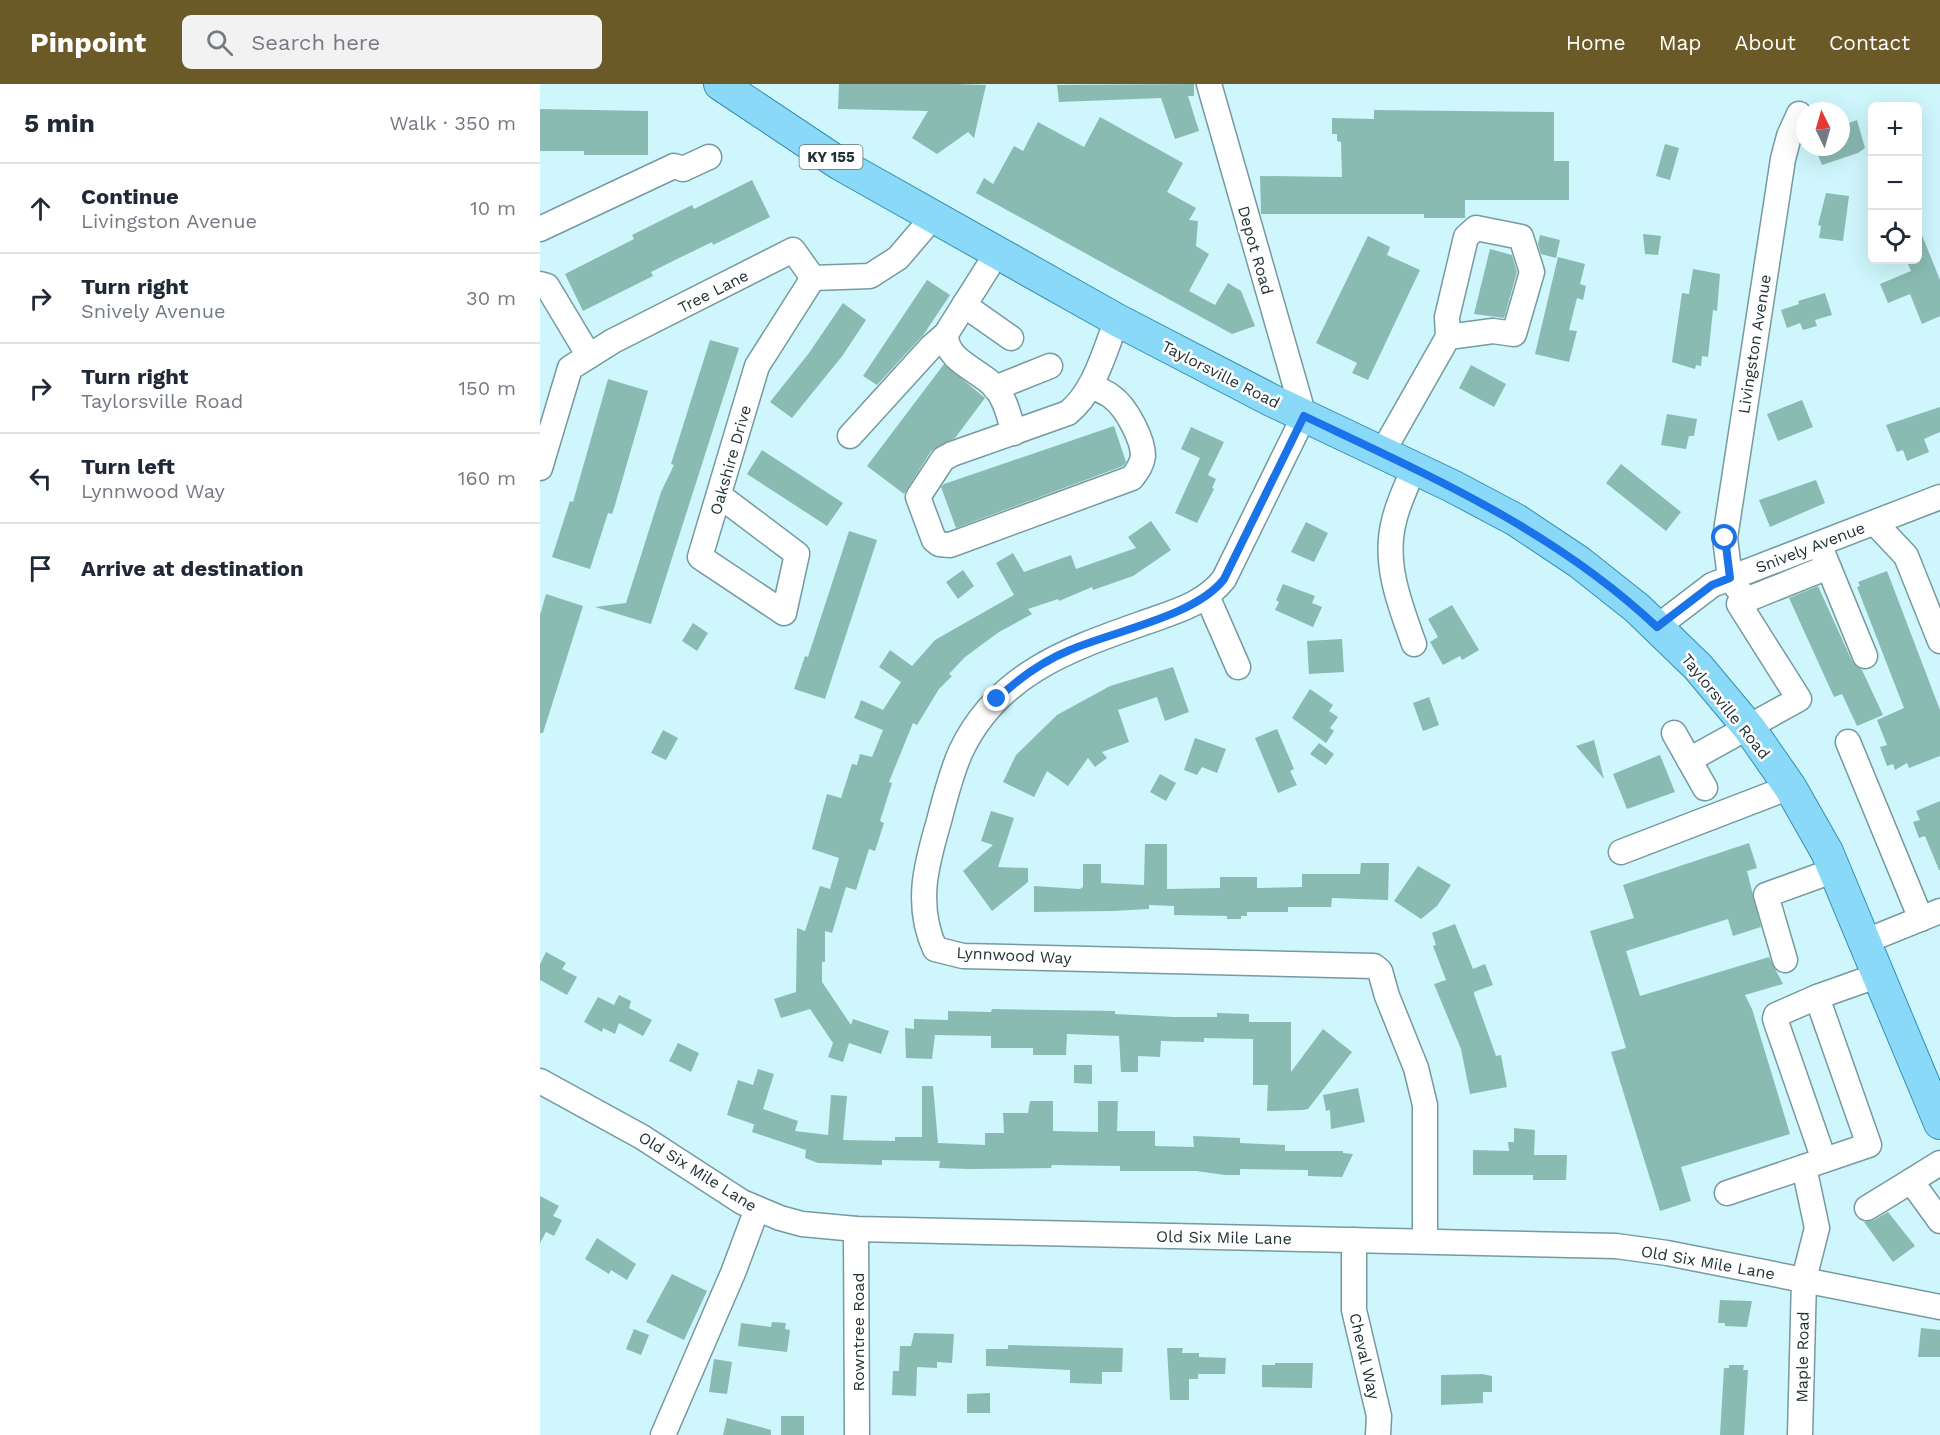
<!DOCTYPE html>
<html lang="en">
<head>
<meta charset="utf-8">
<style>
  :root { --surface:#fff; --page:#f2f2f3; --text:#1f2937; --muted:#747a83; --line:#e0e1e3; --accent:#6b5a27 }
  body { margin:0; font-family:"Work Sans",sans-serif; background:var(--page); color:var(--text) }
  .controls { position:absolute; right:18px; top:18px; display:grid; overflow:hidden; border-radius:9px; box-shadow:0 6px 24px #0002 }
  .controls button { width:54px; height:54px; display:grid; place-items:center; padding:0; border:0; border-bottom:2px solid var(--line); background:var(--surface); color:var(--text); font:30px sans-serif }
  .compass { position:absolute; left:1256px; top:18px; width:54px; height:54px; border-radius:50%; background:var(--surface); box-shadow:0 6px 24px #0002; rotate:355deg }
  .stop { position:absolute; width:18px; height:18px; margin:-14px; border:4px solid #1a73e8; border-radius:50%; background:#fff }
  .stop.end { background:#1a73e8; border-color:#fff; box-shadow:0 2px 6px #0008 }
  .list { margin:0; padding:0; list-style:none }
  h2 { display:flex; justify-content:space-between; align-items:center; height:78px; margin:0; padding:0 24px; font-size:26px }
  h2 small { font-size:20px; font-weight:400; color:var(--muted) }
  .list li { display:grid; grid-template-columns:39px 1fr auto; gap:18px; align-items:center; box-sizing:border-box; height:90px; padding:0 24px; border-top:2px solid var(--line) }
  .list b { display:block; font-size:22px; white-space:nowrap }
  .list p { margin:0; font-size:20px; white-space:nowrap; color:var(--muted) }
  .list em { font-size:20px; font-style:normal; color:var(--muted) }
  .icon { flex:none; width:33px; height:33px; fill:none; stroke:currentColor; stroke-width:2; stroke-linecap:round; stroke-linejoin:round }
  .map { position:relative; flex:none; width:1400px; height:1351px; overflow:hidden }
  header { display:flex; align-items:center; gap:36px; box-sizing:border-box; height:84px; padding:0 30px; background:var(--accent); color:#fff }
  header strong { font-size:28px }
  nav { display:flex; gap:33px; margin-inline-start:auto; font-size:21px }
  .search { width:420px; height:54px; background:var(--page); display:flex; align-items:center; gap:15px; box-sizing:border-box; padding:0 21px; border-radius:9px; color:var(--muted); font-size:22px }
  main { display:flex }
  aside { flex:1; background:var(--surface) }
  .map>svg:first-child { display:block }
  .building { fill:#8abbb3 }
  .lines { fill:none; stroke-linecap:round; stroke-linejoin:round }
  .minor-casing { stroke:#759a9f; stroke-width:27 }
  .major-casing { stroke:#338fb1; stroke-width:34 }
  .minor { stroke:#fff; stroke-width:24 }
  .major { stroke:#8ad9f8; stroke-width:32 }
  .route { stroke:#1a73e8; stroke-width:8 }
  .labels { text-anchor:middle; stroke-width:5; stroke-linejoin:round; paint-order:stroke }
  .shield { fill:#fff; stroke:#657072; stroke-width:1.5 }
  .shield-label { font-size:15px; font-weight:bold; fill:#233335 }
  .street-label { font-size:16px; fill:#233335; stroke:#fff }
</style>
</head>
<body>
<header>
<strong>Pinpoint</strong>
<div class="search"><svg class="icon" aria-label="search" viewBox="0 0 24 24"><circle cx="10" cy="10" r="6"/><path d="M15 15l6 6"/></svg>Search here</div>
<nav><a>Home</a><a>Map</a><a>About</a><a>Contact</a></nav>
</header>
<main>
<aside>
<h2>5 min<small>Walk · 350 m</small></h2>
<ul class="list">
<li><svg class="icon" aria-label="ahead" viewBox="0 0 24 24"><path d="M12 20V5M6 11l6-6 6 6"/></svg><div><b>Continue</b><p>Livingston Avenue</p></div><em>10 m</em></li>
<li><svg class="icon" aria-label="right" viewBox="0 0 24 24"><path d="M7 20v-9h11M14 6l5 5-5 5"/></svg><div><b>Turn right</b><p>Snively Avenue</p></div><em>30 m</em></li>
<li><svg class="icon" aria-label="right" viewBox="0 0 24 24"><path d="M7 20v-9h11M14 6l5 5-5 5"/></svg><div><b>Turn right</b><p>Taylorsville Road</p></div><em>150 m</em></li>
<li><svg class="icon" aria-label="left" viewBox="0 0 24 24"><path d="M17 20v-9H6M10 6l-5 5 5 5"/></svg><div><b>Turn left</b><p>Lynnwood Way</p></div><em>160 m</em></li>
<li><svg class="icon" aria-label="arrive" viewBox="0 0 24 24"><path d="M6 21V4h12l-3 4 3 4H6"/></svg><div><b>Arrive at destination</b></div></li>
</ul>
</aside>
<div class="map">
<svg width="1400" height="1351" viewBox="0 0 1400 1351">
  <rect width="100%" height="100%" fill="#cef6fc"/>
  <g class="building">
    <path d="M299,0H415L446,1L434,54L428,48L397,70L372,54L388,27L298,25Z"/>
    <path d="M654,0V12H648L659,47L635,55L621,14L519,18L517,1Z"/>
    <path d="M0,25L108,27V71H44V67H0Z"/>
    <path d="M834,26L1014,28V77H1029V116H925V134H884V130H721L720,92L802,93L801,58L797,57V50H792V34L834,35Z"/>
    <path d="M560,33L643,79L627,108L656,124L649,136L658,137L656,162L669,170L649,207L675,221L688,199L701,207L715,242L692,250L436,109L444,94L453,100L474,62L483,67L498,38L544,63Z"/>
    <path d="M1317,36L1325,64L1318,69L1282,81L1275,63H1301V42Z"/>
    <path d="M1125,60L1139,64L1130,96L1116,92Z"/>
    <path d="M212,96L230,133L173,161L172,158L135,176L111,188L113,192L43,227L25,190L94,155L92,151L152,121L154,125Z"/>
    <path d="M1286,109L1309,112L1303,157L1279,154L1281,142L1278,141Z"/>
    <path d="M1378,141L1400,196V232L1382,240L1370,210L1348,219L1340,200L1371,187L1366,176H1377Z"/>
    <path d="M1103,150L1121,152L1118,171L1105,170Z"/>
    <path d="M1000,151L1020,156L1016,174L1001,170L998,160Z"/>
    <path d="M828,152L850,163L847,171L880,186L828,296L812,289L817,279L776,259Z"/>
    <path d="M950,165L972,171L977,188L964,234L934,230Z"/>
    <path d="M1018,173L1045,180L1040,200L1046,202L1043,216L1037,214L1029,246L1037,247L1029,278L995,270Z"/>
    <path d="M1153,185L1180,190L1177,227L1173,226L1168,273L1162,272L1161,282L1156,281L1155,285L1132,278L1142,209L1149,210Z"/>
    <path d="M387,196L410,211L384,250L337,301L323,292Z"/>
    <path d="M1285,209L1292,231L1275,236L1277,242L1263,246L1260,239L1247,244L1241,226L1259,220L1258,217Z"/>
    <path d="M303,219L326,236L303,271L252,334L230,318L269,269Z"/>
    <path d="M170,256L199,264L111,540L55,523L86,519L121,408L134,381L131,380Z"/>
    <path d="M404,280L445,314L415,354L391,367L364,410L327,382Z"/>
    <path d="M931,281L966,300L954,323L919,304Z"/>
    <path d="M68,295L108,307L75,421L72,430L68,429L50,485L12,473L30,417L33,418L39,397Z"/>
    <path d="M1262,316L1273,343L1238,357L1227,330Z"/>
    <path d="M1400,323V348L1384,355L1389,368L1367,377L1363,366L1357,368L1346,341Z"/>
    <path d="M1127,330L1157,335L1154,352H1149L1146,365L1121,361Z"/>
    <path d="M574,342L586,378L583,382L416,444L401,403L404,400Z"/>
    <path d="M651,343L684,358L668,391L676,395L672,404L674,405L657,439L635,429L660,374L641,365Z"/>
    <path d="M222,366L303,419L287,442L207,390Z"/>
    <path d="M1081,380L1141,428L1126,447L1066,399Z"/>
    <path d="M1276,396L1285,419L1230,443L1219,416Z"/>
    <path d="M611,437L631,466L593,492L553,506L552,503L519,517L518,515L488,525L492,530L459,548L425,573L409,590L412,592L399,605L377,641L373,639L349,698L352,699L340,737L344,739L335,767L329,765L316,806L306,803L292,849L285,847V878H282V898L311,941L313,935L349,947L341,970L309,959L303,978L288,973L293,959L270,925L241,934L234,915L256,908L257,844L265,847L280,802L290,805L299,774L272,765L287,710L301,714L312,680L317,681L320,670L332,673L343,646L314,634L318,625L321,616L343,626L361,598L339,583L350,566L372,582L395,556L474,511L456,479L473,469L484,488L531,471L536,485L596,464L588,453Z"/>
    <path d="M766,438L788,449L774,478L751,468Z"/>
    <path d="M309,447L337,456L285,615L254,605L265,572L268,573Z"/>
    <path d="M423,486L434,502L418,515L406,498Z"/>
    <path d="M1347,487L1400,626V672L1369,684L1367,679L1355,686L1353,680L1347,682L1340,663L1347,661L1337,636L1364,624L1317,503L1320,502L1318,498Z"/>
    <path d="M743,500L775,512L772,519L782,523L773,543L735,526L739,518L736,516Z"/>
    <path d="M1278,502L1312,577L1322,586L1343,631L1317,642L1302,610L1294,613L1249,514Z"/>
    <path d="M6,510L43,522L3,649H0V531Z"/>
    <path d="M912,521L939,566L922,576L920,572L903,581L890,558L898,553L888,535Z"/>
    <path d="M153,539L168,549L157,567L142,557Z"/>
    <path d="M802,555L804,588L769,590L767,557Z"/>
    <path d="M633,583L649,628L625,637L617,613L578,626L589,658L562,668L567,674L555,683L548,674L528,702L507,687L494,713L463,698L476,671L517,631L570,602Z"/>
    <path d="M770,605L793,621L789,627L798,633L790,644L794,647L786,659L752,634Z"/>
    <path d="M889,613L899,641L883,647L873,619Z"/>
    <path d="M737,645L754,685L750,687L757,701L738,709L715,654Z"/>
    <path d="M123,646L138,654L126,676L111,669Z"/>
    <path d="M655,654L686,665L677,689L662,683L657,691L644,686Z"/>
    <path d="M1054,656L1064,695L1036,662Z"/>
    <path d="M779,659L794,670L786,681L770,670Z"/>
    <path d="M1120,671L1135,708L1087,725L1073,690Z"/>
    <path d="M620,690L636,699L626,717L610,708Z"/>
    <path d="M1400,717V786H1399L1385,752L1379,754L1373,738L1380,736L1376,727Z"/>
    <path d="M451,727L474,734L458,783L488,784V798L452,827L423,787L453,761L441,757Z"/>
    <path d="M1209,759L1217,784L1207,787L1221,843L1193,852L1188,835L1086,867L1100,912L1229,873L1243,900L1205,911L1212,925L1250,1050L1141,1083L1151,1117L1120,1127L1071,968L1086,964L1050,847L1094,834L1083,801Z"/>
    <path d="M605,760H627V805L680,804V793H717V804L762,803V790H820L821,779H849L848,816L792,814L791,823H748V828H707V832H701V835H687V832L634,831V822L609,821V825L572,827L494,828V802L540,805L543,803V780H561V799L604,801Z"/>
    <path d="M878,782L911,801L897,822L881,835L854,817Z"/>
    <path d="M915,840L933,885L945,880L953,901L934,908V910L956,972L961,971L967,1003L930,1010L921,965L894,900L906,896L893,862L896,861L892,849Z"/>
    <path d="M6,868L26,879L22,885L37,893L27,911L0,896V880Z"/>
    <path d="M79,911L91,917L89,924L112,936L103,952L79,939L75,950L63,944L62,948L44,938L58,913L74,921Z"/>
    <path d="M452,925L575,927V930L634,933H677V929L709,930V938H751V988L783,945L812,968L768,1025L762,1026L727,1027L728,1001H713V955L664,954V958L621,957L620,973L598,972V988H581L579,952L527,950L526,971H493V964H451V952L395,951L392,975L366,974L365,944L374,945V935L408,936V927L451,928Z"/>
    <path d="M138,959L159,969L151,988L129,977Z"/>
    <path d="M534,981H552V1000L534,999Z"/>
    <path d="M218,985L234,990L223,1025L258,1037L255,1047L288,1051L291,1011L307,1012L303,1056L355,1057V1053H382V1002H393L398,1059L445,1061V1049H464L463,1029H488L490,1017H513V1047L558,1048V1017H578L577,1047H615V1062L654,1063L653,1052L700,1054V1059L745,1061V1067H803V1069L813,1070L802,1093L768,1092V1086L700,1085V1091H685L656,1087H580V1082L512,1081L511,1084L428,1085L399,1084L400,1077L342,1076V1081L278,1079L265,1074L266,1066L212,1048L214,1041H216L187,1031L198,996L213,1001Z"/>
    <path d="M818,1004L825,1038L791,1045L790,1026L786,1027L783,1011Z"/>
    <path d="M974,1044L995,1046L994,1071H1027L1026,1096H993V1091H933V1066L969,1067L968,1058H974Z"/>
    <path d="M0,1112L19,1122L13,1132L22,1136L14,1152L6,1148L0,1159Z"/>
    <path d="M1348,1128L1375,1162L1353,1178L1324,1138L1334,1136Z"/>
    <path d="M57,1154L96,1180L87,1196L71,1186L69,1190L45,1175Z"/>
    <path d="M132,1190L167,1207L144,1256L106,1238Z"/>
    <path d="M1180,1216L1212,1217L1207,1243L1185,1242V1239H1178Z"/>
    <path d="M232,1238L246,1239L245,1245L250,1246L247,1268L198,1262L201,1239L231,1243Z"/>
    <path d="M1381,1244L1400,1246V1273H1378Z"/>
    <path d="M94,1245L109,1251L101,1271L86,1265Z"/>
    <path d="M374,1249L414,1250L412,1279L397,1278V1284L377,1283L376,1312L352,1311L353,1287H359L360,1262H371Z"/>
    <path d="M468,1261L583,1264L582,1288H562V1300L530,1299V1286L446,1282V1265H468Z"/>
    <path d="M627,1264H643L642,1269H659V1273L686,1274L685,1290H658V1295H649V1316H630Z"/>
    <path d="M174,1275L192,1278L187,1310L169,1308Z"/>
    <path d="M735,1279H773L772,1304L722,1303V1281H735Z"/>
    <path d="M1189,1281H1204L1203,1286H1208L1204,1351H1180L1184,1284H1189Z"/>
    <path d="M942,1290L952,1292V1308H943V1319L901,1321V1291Z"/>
    <path d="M450,1309V1329H427V1310Z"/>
    <rect x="241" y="1332" width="23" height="19"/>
    <path d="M187,1334L231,1346V1351H183Z"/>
  </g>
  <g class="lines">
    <defs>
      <g id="minor">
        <path d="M669,0L764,332L684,495C665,520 634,528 606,538C530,565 458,589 421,667C411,689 405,714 399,737C386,781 375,821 395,865L423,872L834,882L840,887L847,912L876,984L885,1021V1157"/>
        <path d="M0,145L134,82L143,85L169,73"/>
        <path d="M457,169L406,250C405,276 437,285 453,301C465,313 469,332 474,349"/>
        <path d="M0,200L7,202L49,272"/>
        <path d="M424,221L471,254"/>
        <path d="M551,302C557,305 566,308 572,313C586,323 603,355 603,372C602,381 597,387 592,394L410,461L399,460L394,456L378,413L403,375L412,370L528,329C555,307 564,268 577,236"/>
        <path d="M455,304L510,282"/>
        <path d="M310,352L391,263L406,250"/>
        <path d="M842,369L908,253L907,233L926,153L936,144L981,153L992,188L974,250L953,247L908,253"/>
        <path d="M0,384L30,284L73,257L253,166L273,194L330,192L358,174L393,133"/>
        <path d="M180,412L257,470L244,529L160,473L217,282L273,194"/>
        <path d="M1335,439L1366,472L1400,557"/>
        <path d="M1279,460L1325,572"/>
        <path d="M667,512L698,583"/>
        <path d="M1206,516L1288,483"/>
        <path d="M1117,543L1172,501L1400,413"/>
        <path d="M874,560C860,521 843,479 854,437C858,419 867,401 874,384"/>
        <path d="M1134,649L1165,704"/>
        <path d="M1308,658L1381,835"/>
        <path d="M1149,676L1259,615L1199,520L1206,516L1190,494L1185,454L1243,75L1249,52L1259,30"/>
        <path d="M1081,768L1250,703"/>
        <path d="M1326,857L1400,827"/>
        <path d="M1245,876L1226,811L1295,786"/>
        <path d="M1277,913L1236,931L1235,935L1284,1076"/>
        <path d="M0,997L102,1053L202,1118L240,1134L262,1140L316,1145L1076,1162L1127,1169L1400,1223"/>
        <path d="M1400,1079L1371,1097L1400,1137"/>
        <path d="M1187,1109L1329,1061L1277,913L1339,891"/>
        <path d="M1327,1124L1371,1097"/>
        <path d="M316,1145L317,1351"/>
        <path d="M814,1156V1226L839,1332L838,1351"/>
        <path d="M123,1351L193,1189L217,1125"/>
        <path d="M1260,1351L1264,1195L1277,1144L1264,1083"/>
      </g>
      <path id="major" d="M180,0L300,80L577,236L731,316L912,402L976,436L1039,478L1097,524L1158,583L1209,644L1250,703L1287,768L1400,1039"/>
    </defs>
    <use href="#minor" class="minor-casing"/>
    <use href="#major" class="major-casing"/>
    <use href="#minor" class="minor"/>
    <use href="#major" class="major"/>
  </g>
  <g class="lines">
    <path class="route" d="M457,615C478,595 503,577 530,566C574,547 656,532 684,495L764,332C890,392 1014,446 1117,543L1172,501L1190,494L1185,454"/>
  </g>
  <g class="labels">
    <rect class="shield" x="259.5" y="61" width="63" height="24" rx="4.5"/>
    <g class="shield-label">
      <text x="291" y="78">KY 155</text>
    </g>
    <g class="street-label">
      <text transform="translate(716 166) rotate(74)" y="6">Depot Road</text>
      <text transform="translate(173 207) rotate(-27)" y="6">Tree Lane</text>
      <text transform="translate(1214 260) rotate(-81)" y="6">Livingston Avenue</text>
      <text transform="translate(681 290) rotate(27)" y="6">Taylorsville Road</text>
      <text transform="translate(190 376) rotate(-74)" y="6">Oakshire Drive</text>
      <text transform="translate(1270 463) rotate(-21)" y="6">Snively Avenue</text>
      <text transform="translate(1186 622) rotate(51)" y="6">Taylorsville Road</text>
      <text transform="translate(474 871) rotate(3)" y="6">Lynnwood Way</text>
      <text transform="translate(158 1087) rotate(32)" y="6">Old Six Mile Lane</text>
      <text transform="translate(684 1153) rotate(1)" y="6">Old Six Mile Lane</text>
      <text transform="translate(1168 1178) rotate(10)" y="6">Old Six Mile Lane</text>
      <text transform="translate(318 1248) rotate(-90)" y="6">Rowntree Road</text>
      <text transform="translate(825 1272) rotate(77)" y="6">Cheval Way</text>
      <text transform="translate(1262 1273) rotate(-89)" y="6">Maple Road</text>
    </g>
  </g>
</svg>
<div class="controls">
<button>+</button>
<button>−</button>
<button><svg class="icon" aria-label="locate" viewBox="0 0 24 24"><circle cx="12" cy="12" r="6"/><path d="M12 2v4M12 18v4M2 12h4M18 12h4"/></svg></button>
</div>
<svg class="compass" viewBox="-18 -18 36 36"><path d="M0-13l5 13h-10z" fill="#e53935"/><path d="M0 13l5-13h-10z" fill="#747a83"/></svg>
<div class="stop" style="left:1185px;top:454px"></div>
<div class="stop end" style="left:457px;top:615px"></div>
</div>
</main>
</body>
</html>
